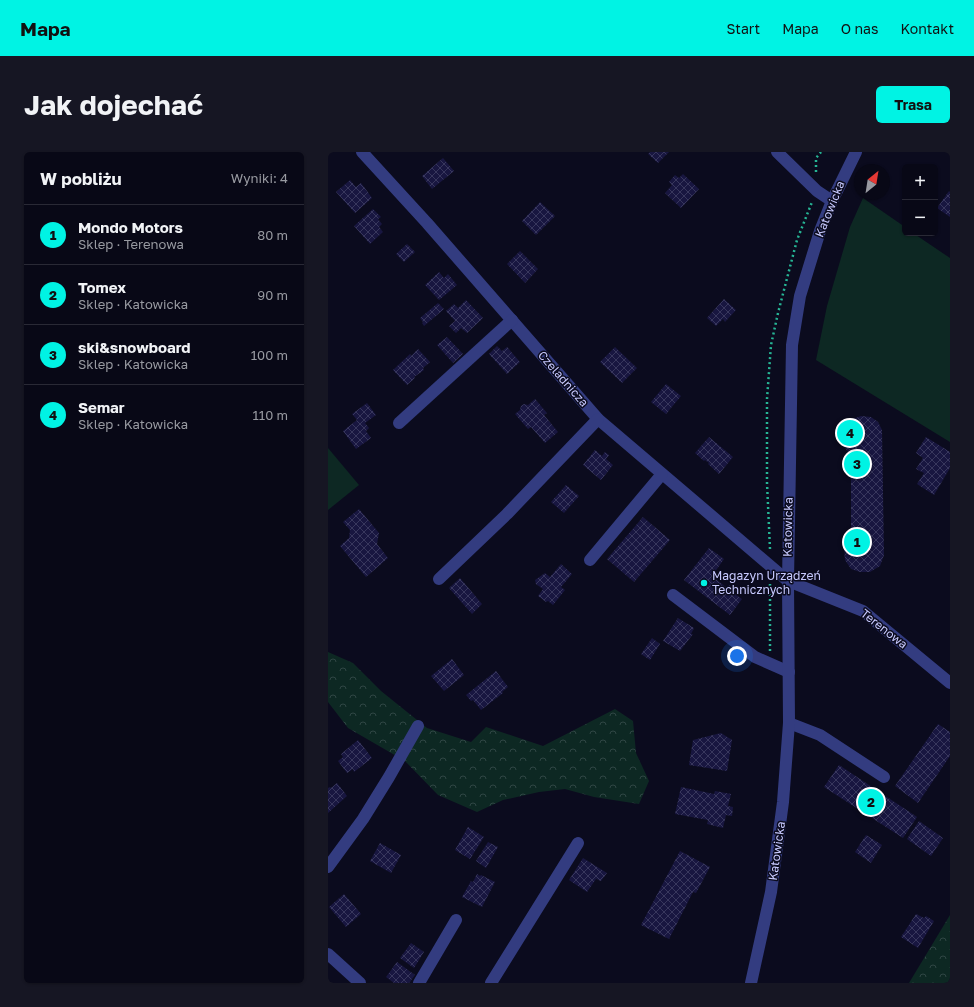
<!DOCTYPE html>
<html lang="pl">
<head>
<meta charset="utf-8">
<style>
  :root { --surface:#080816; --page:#161623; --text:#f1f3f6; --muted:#989aa1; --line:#292935; --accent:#00f3e4 }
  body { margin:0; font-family:"Golos Text",sans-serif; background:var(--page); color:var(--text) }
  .controls { position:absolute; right:12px; top:12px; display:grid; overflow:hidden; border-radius:6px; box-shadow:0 1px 3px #0004 }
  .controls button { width:36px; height:36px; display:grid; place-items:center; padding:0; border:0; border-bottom:1px solid var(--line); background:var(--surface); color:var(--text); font:20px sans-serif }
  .compass { position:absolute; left:526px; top:12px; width:36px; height:36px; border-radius:50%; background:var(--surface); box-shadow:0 1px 3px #0004; rotate:30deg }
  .you { position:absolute; left:409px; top:504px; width:14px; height:14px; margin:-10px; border:3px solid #fff; border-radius:50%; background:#1a73e8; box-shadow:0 0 0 6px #1a73e833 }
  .badge { display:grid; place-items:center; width:26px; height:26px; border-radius:50%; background:var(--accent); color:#111; font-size:13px; font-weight:700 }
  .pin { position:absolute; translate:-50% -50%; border:2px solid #fff; box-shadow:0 1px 4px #0006 }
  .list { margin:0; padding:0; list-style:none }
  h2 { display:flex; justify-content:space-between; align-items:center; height:52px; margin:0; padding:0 16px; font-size:17px }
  h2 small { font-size:13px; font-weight:400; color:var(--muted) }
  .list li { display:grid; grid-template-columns:26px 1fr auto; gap:12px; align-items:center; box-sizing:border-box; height:60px; padding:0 16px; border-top:1px solid var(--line) }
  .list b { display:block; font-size:15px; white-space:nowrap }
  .list p { margin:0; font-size:13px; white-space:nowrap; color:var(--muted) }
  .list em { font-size:13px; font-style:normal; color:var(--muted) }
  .map { position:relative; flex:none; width:622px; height:831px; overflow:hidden; border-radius:6px }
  header { display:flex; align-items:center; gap:24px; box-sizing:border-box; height:56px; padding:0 20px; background:var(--accent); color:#111 }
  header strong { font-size:19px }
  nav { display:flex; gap:22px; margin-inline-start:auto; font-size:14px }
  .intro { display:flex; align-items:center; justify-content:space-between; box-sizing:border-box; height:96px; padding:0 24px }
  h1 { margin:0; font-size:28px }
  .button { padding:10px 18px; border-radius:6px; background:var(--accent); color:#111; font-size:14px; font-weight:700 }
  main { display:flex; gap:24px; padding:0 24px }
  aside { flex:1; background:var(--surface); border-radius:6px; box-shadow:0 1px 3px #0004 }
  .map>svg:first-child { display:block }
  .green { fill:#0d2823 }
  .forest { fill:url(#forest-crowns) }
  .building { fill:url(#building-cross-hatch) }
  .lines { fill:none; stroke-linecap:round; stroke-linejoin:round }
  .path { stroke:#26b595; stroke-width:2.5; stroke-dasharray:2 3; stroke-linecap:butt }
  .minor { stroke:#333c80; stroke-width:12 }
  .poi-dot { fill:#00f3e4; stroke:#0b0b1e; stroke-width:1.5 }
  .labels { text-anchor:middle; stroke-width:3; stroke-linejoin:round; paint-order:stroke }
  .street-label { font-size:12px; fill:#c8caff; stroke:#0b0b1e }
  .poi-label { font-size:12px; fill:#c8caff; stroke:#0b0b1e; text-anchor:start }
</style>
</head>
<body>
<header>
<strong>Mapa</strong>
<nav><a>Start</a><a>Mapa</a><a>O nas</a><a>Kontakt</a></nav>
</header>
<div class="intro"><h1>Jak dojechać</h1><a class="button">Trasa</a></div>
<main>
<aside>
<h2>W pobliżu<small>Wyniki: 4</small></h2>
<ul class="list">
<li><span class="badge">1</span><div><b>Mondo Motors</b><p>Sklep · Terenowa</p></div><em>80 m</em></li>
<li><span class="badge">2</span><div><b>Tomex</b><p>Sklep · Katowicka</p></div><em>90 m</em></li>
<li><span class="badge">3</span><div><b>ski&amp;snowboard</b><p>Sklep · Katowicka</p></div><em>100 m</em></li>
<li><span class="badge">4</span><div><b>Semar</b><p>Sklep · Katowicka</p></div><em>110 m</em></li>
</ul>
</aside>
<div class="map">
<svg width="622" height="831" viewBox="0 0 622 831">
  <defs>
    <pattern id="forest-crowns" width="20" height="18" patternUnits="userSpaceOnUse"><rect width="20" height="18" fill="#0d2823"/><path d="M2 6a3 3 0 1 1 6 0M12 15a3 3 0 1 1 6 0" fill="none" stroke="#2f4644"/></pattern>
    <pattern id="building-cross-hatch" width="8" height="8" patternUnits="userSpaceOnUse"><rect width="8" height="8" fill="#181640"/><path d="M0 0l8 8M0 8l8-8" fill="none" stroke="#38375d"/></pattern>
  </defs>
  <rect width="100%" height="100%" fill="#0b0b1e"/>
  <g class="green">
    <path d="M535,46L577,75V81H585L622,106V290L488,208L499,154L522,75Z"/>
    <path d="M0,296L31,333L0,358Z"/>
  </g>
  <g class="forest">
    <path d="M0,500L25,511L53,539L99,576L143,590L158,575L215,594L287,557L305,569L308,601L321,629L311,652L266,645L237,637L211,640L175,648L149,660L110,643L77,609L20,576L0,550Z"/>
    <path d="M622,763V831H581Z"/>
  </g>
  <g class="building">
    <path d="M322,0H341L330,11L320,2Z"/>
    <path d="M115,6L126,19L104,37L94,24Z"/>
    <path d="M355,22L371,37L353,56L337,41L344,33L341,30L347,23L351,26Z"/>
    <path d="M22,28L28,35L33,31L39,39L44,46L27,61L8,40Z"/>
    <path d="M621,39L622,40V65L609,56Z"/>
    <path d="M212,50L227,64L208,83L194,69Z"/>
    <path d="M45,57L53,65L50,67L54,72L51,75L55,80L42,92L26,74Z"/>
    <path d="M79,92L87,100L76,110L68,102Z"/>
    <path d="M192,99L210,117L197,131L179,112Z"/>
    <path d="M111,120L116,126L120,122L129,133L111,148L97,133Z"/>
    <path d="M396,147L408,158L397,170L395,167L388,174L379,166Z"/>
    <path d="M138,148L155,166L139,181L133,176L128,181L121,174L127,169L118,159L126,152L130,156Z"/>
    <path d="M110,151L116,157L96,174L94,171L95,170L92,166Z"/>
    <path d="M119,185L135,202L125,211L109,193Z"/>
    <path d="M169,194L174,199L179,195L192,210L179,222L161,202Z"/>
    <path d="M287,195L309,216L294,231L272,210Z"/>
    <path d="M90,197L102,210L95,216L96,218L86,225L87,226L79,233L65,218L82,202L83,204Z"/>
    <path d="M338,232L353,244L338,262L323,250Z"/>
    <path d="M207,247L219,261L216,263L230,280L217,291L203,275L200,277L187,262L192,258L193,254L196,252L200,253Z"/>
    <path d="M39,251L48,263L37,271L41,276L38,279L43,286L28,297L15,279L29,268L24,262Z"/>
    <path d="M533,264L543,265L550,270L554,278L556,403L552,414L542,420H532L523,417L517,408L516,396L519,388L523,383V303L517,296L515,289V280L525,267Z"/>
    <path d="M381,285L405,305L391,322L380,312L381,311L377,308L376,309L367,301Z"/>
    <path d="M598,285L622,300V316L606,343L589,332L596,321L588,317L595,306L588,301Z"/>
    <path d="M267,298L274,304L277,300L281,303L278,307L285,313L273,328L255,313Z"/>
    <path d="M238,333L251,344L236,361L223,350Z"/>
    <path d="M31,357L51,381L49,392L60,406L38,425L12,394L21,386L22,378L15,370Z"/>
    <path d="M315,365L342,388L306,430L279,407Z"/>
    <path d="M381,396L396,407L384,424L399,436L401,433L409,438L406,441L414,447L402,463L356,428Z"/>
    <path d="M233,412L244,422L233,435L237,438L225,453L220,449L218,450L210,444L215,437L208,432L207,428L217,421L222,425Z"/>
    <path d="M132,426L154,452L144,462L121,436Z"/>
    <path d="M350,466L366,476L363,482H365L352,499L335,489Z"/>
    <path d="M324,486L332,492L322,508L313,502Z"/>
    <path d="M124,507L136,523L116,539L103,524Z"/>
    <path d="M168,519L180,535L174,540L175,541L153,558L145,548L143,549L138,543Z"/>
    <path d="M610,572L622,580V604L590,651L567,634Z"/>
    <path d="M393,581L404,588L399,619L361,613L365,588Z"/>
    <path d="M30,588L44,606L26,620L25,617L19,621L10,609L15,605L13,602Z"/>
    <path d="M511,613L589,665L575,686L496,635Z"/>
    <path d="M9,631L19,644L0,661V636L2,635L3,636Z"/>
    <path d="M353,635L386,642L387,639L403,642L400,654L405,655L404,664L398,663L395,676L379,672L380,668L347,662Z"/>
    <path d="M591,669L615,686L603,704L579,687Z"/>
    <path d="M140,675L156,685L142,707L127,698Z"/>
    <path d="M538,683L554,693L543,711L527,700Z"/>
    <path d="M160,690L170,695L158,716L148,709Z"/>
    <path d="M52,691L73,703L63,721L42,709Z"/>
    <path d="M352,699L382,715L368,741L365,740L341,787L313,773Z"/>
    <path d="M255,706L279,721L273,729L268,727L259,740L241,728Z"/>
    <path d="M149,722L152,724L153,723L167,730L154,755L134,745L143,729L145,730Z"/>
    <path d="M16,742L33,762L18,775L1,755Z"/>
    <path d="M588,762L596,766L598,764L606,769L590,796L573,785Z"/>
    <path d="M83,791L96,800L86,816L72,806Z"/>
    <path d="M69,810L87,823L81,831H66L58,825Z"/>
  </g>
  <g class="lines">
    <g class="path">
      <path d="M488,20V6L493,0"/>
      <path d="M442,397L439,331V247L443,193L450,161L469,88L484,50"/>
      <path d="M442,499V432"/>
    </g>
    <g class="minor">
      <path d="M34,0L99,71L270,267L460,429L535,459L622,531"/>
      <path d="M449,0L489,39L504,49"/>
      <path d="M71,271L184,168"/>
      <path d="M262,408L334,322"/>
      <path d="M111,427L179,362L270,267"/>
      <path d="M345,443L427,505L461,520"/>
      <path d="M461,571L492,583L556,625"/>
      <path d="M0,715L35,667L61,625L90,574"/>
      <path d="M0,802L32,831"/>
      <path d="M91,831L128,768"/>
      <path d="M163,831L250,691"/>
      <path d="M423,831L443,740L455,650L461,571L460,429L464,193L472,144L492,79L504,49L528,0"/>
    </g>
  </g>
  <circle class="poi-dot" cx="376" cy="431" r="4"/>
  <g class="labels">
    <g class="street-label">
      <text transform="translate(502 57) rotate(-68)" y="4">Katowicka</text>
      <text transform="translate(235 227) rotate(49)" y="4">Czeladnicza</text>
      <text transform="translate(460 375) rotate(-89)" y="4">Katowicka</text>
      <text transform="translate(556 477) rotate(38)" y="4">Terenowa</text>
      <text transform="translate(449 699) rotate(-82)" y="4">Katowicka</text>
    </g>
    <g class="poi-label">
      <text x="384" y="428">Magazyn Urządzeń<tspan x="384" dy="14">Technicznych</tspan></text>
    </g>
  </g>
</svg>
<div class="controls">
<button>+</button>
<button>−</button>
</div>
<svg class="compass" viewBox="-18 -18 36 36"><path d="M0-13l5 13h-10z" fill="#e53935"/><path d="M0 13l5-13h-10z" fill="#989aa1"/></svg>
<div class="you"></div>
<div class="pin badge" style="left:529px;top:390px">1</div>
<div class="pin badge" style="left:543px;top:650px">2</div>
<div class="pin badge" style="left:529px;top:312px">3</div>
<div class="pin badge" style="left:522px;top:281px">4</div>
</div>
</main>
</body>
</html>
